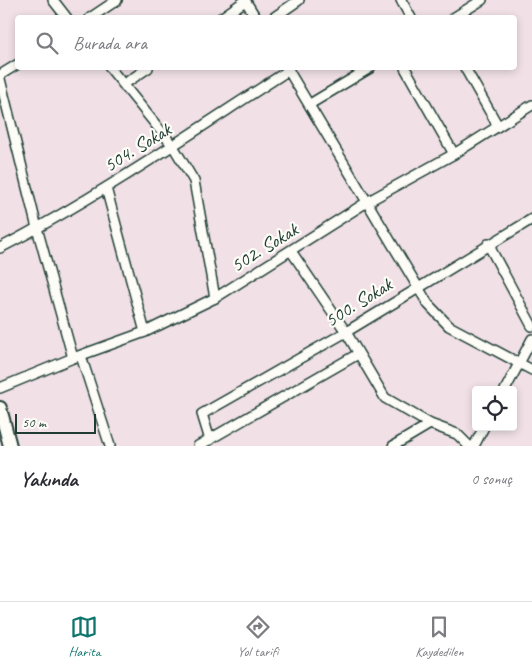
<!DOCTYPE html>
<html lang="tr">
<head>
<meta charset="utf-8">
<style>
  :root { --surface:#fff; --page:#f2f2f3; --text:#2b2b33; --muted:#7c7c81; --line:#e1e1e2; --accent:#0f766e }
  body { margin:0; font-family:Caveat,sans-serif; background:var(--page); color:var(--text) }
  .controls { position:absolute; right:15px; bottom:15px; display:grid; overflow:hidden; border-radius:5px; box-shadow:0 2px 8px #0003 }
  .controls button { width:45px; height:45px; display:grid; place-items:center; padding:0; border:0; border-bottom:1px solid var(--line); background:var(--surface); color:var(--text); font:25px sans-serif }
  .scale { position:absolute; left:15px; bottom:12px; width:81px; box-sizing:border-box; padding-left:5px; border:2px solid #1f3d34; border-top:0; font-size:14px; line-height:18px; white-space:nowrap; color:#1f3d34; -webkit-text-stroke:4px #fdfcf7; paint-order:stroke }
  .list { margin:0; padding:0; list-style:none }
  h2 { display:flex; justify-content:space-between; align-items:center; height:65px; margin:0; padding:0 20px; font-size:21px }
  h2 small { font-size:16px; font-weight:400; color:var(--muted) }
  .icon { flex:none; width:28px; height:28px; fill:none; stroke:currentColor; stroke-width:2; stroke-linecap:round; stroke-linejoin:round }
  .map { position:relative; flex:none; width:532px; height:446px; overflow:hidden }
  .search { position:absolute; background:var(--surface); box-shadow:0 2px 8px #0003; left:15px; right:15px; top:15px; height:55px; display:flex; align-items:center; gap:12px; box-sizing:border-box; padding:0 18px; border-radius:5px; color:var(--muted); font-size:19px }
  .sheet { height:155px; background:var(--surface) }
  nav { display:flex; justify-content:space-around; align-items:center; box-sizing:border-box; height:70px; border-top:1px solid var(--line); background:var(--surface); font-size:14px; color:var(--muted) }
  nav a { display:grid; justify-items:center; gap:2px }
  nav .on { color:var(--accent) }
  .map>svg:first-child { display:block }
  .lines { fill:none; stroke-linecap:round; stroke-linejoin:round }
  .street-casing { stroke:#1f3d34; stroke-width:12 }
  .secondary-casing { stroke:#1f3d34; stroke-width:16 }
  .street { stroke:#fdfcf7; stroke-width:9 }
  .secondary { stroke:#fdfcf7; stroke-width:12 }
  .labels { text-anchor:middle; stroke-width:4.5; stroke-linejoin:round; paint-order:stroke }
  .street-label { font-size:20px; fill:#1f3d34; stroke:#fdfcf7 }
</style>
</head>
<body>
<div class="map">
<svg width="532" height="446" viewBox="0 0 532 446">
  <rect width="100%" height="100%" fill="#f1e1e7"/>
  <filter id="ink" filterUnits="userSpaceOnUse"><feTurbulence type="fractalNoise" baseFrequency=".02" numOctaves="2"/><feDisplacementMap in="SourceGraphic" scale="10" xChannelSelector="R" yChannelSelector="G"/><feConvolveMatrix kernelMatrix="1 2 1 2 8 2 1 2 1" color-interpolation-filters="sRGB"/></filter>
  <g filter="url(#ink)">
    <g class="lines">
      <defs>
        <g id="street">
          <path d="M53,0L67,18"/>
          <path d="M245,0L256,18"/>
          <path d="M401,0L411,18"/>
          <path d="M90,18L117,0"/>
          <path d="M221,18L245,1"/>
          <path d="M273,18L299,0"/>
          <path d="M453,18L482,0"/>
          <path d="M110,68L173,146L194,181L215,298"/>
          <path d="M287,68L428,304L449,326L532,370"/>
          <path d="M405,68L454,154"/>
          <path d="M465,68L498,126"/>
          <path d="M0,75L18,64"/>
          <path d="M0,79L37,228L73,358"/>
          <path d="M124,84L148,68"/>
          <path d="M310,104L370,68"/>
          <path d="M106,188L145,332"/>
          <path d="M488,244L532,326"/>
          <path d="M0,248C100,196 194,131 289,70"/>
          <path d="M291,251L346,332L385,398L430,424L457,434L469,446"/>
          <path d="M81,356L110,446"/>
          <path d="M0,388L73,358L145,332L215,298L367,202L454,154L532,105"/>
          <path d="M505,390L532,339"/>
          <path d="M210,440L202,414L346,332L532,219"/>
          <path d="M198,446L358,354"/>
          <path d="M393,446L430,424"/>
          <path d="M474,446L484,427"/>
        </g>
        <path id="secondary" d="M0,408L10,446"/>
      </defs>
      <use href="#street" class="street-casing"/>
      <use href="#secondary" class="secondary-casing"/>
      <use href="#street" class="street"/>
      <use href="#secondary" class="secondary"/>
    </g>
  </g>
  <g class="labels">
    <g class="street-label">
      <text transform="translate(137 147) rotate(-32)" y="7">504. Sokak</text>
      <text transform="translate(264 247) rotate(-32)" y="7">502. Sokak</text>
      <text transform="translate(358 302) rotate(-32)" y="7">500. Sokak</text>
    </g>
  </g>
</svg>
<div class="controls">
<button><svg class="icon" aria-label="locate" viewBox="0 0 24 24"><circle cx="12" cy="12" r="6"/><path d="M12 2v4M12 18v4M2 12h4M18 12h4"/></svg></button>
</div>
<div class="scale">50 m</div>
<div class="search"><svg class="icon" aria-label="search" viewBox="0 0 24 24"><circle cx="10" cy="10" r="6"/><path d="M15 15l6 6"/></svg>Burada ara</div>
</div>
<section class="sheet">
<h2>Yakında<small>0 sonuç</small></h2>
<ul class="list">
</ul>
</section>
<nav>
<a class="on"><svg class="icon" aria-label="map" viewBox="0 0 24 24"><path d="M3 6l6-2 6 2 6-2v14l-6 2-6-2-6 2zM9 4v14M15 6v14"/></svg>Harita</a>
<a><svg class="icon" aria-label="directions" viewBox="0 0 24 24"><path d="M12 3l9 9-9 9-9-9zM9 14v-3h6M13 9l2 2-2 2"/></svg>Yol tarifi</a>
<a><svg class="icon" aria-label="saved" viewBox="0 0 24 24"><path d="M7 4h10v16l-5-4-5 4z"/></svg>Kaydedilen</a>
</nav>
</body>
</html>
